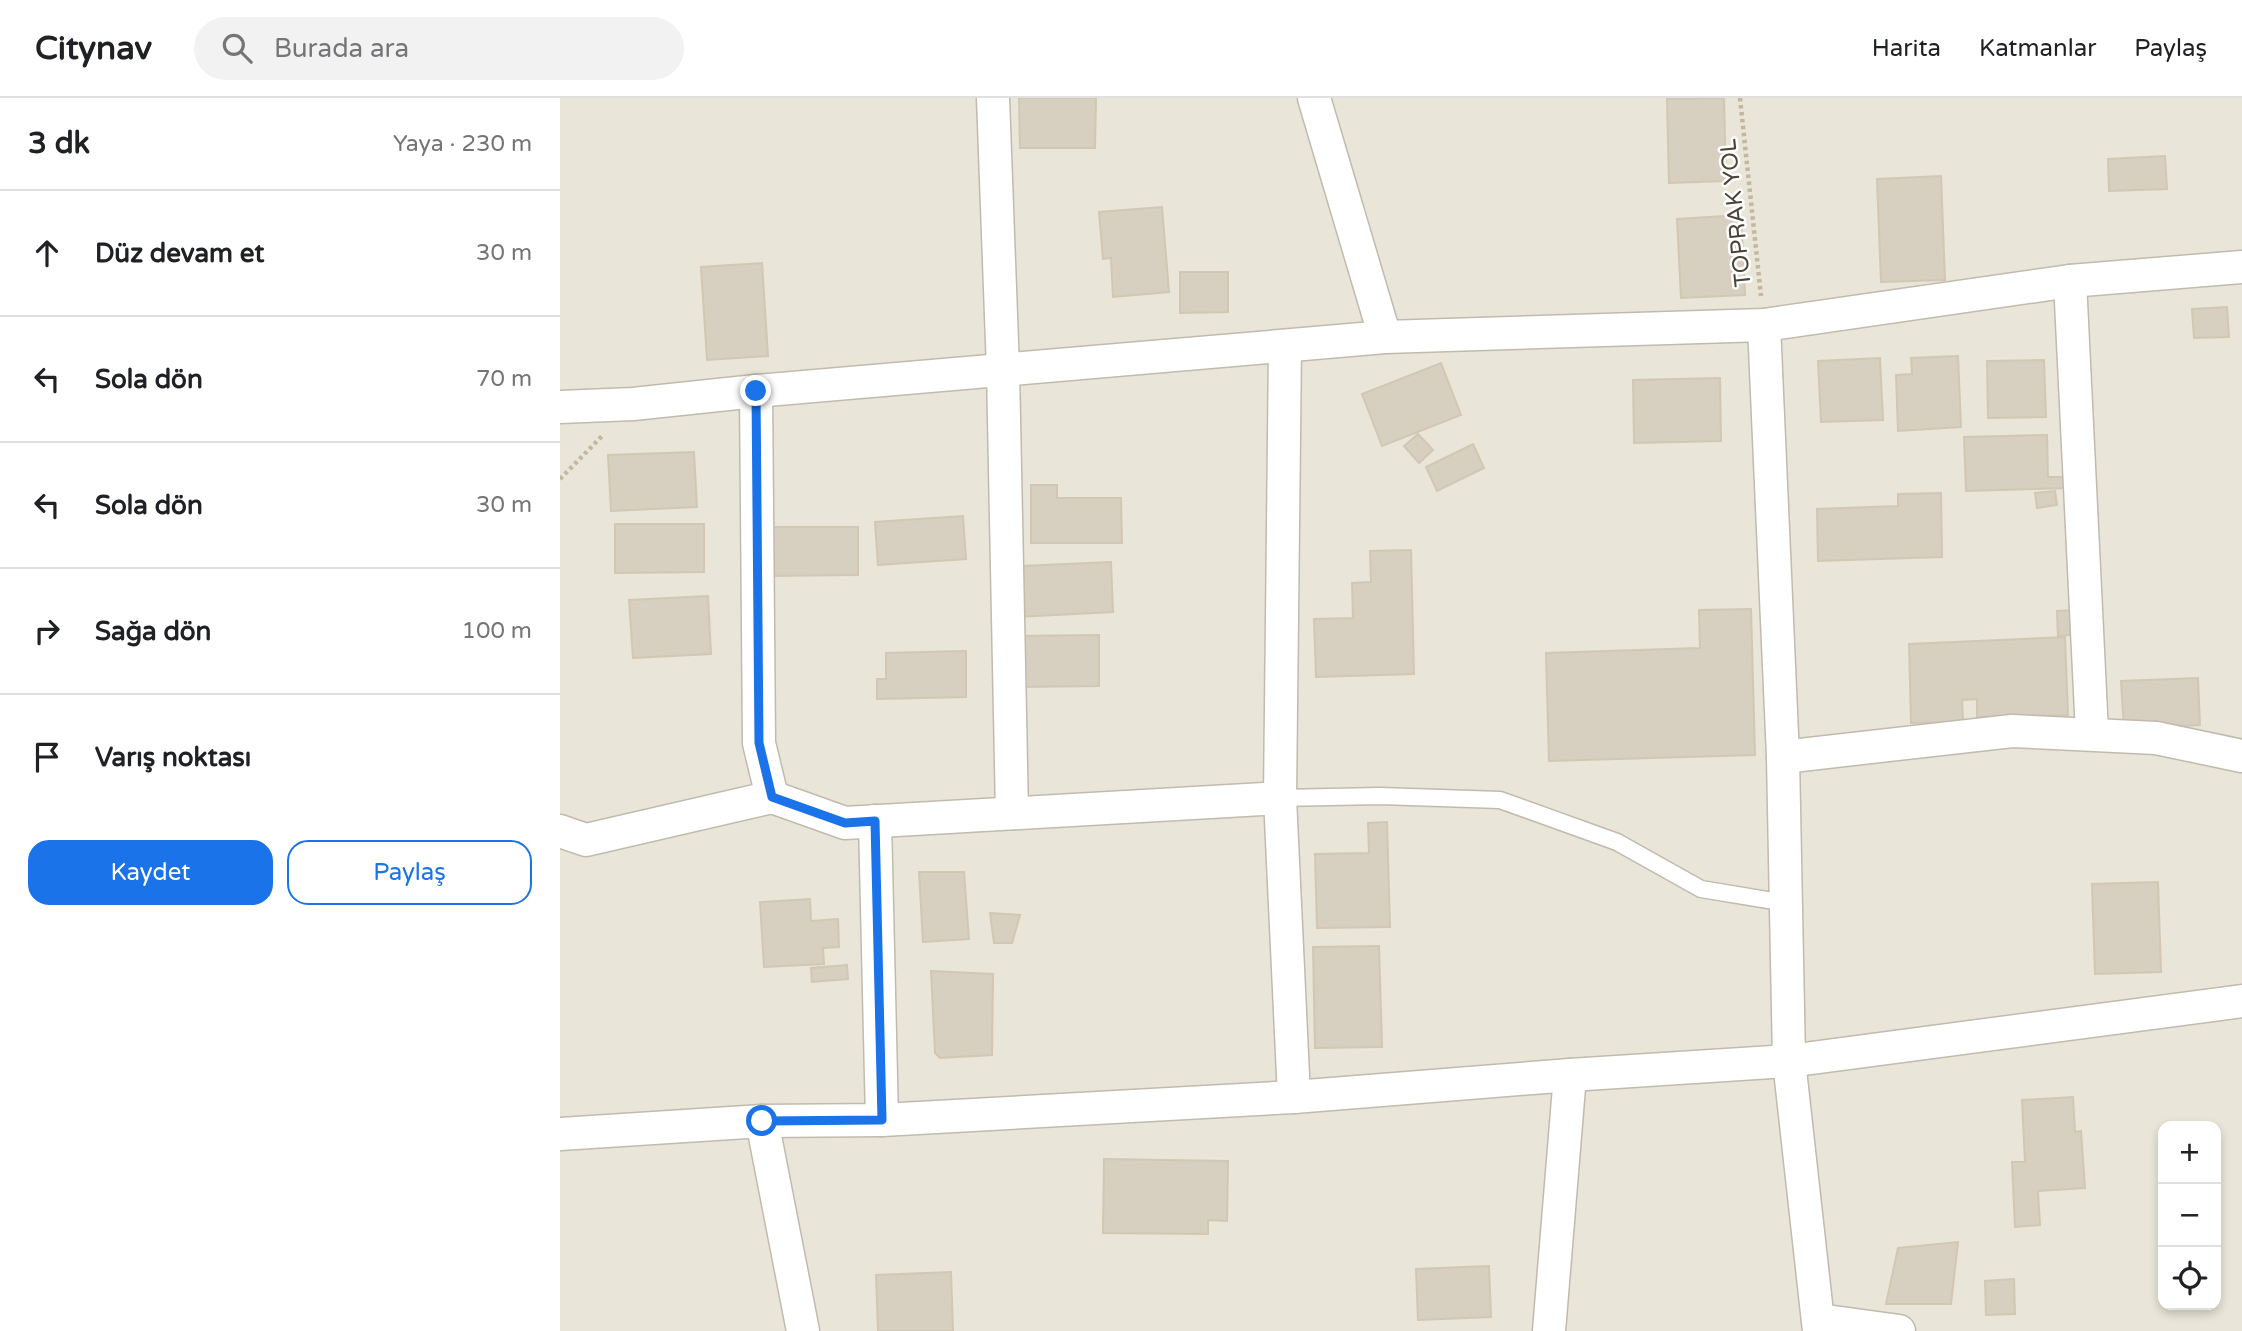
<!DOCTYPE html>
<html lang="tr">
<head>
<meta charset="utf-8">
<style>
  :root { --surface:#fff; --page:#f2f2f2; --text:#202124; --muted:#757577; --line:#e0e0e0; --accent:#1a73e8 }
  body { margin:0; font-family:"Varela Round",sans-serif; background:var(--page); color:var(--text) }
  .controls { position:absolute; right:21px; bottom:21px; display:grid; overflow:hidden; border-radius:14px; box-shadow:0 4px 10px #0003 }
  .controls button { width:63px; height:63px; display:grid; place-items:center; padding:0; border:0; border-bottom:2px solid var(--line); background:var(--surface); color:var(--text); font:35px sans-serif }
  .stop { position:absolute; width:21px; height:21px; margin:-16px; border:5px solid #1a73e8; border-radius:50%; background:#fff }
  .stop.end { background:#1a73e8; border-color:#fff; box-shadow:0 2px 7px #0008 }
  .list { margin:0; padding:0; list-style:none }
  h2 { display:flex; justify-content:space-between; align-items:center; height:91px; margin:0; padding:0 28px; font-size:30px }
  h2 small { font-size:23px; font-weight:400; color:var(--muted) }
  .list li { display:grid; grid-template-columns:46px 1fr auto; gap:21px; align-items:center; box-sizing:border-box; height:126px; padding:0 28px; border-top:2px solid var(--line) }
  .list b { display:block; font-size:26px; white-space:nowrap }
  .list em { font-size:23px; font-style:normal; color:var(--muted) }
  .actions { display:flex; gap:14px; padding:21px 28px }
  .actions a { flex:1; padding:16px 0; border:2px solid var(--accent); border-radius:21px; text-align:center; font-size:24px; color:var(--accent) }
  .actions .main { background:var(--accent); color:#fff }
  .icon { flex:none; width:38px; height:38px; fill:none; stroke:currentColor; stroke-width:2; stroke-linecap:round; stroke-linejoin:round }
  .map { position:relative; flex:none; width:1682px; height:1233px; overflow:hidden }
  header { display:flex; align-items:center; gap:42px; box-sizing:border-box; height:98px; padding:0 35px; background:var(--surface); border-bottom:2px solid var(--line) }
  header strong { font-size:33px }
  nav { display:flex; gap:38px; margin-inline-start:auto; font-size:24px }
  .search { width:490px; height:63px; background:var(--page); display:flex; align-items:center; gap:18px; box-sizing:border-box; padding:0 24px; border-radius:38px; color:var(--muted); font-size:26px }
  main { display:flex }
  aside { flex:1; background:var(--surface) }
  .map>svg:first-child { display:block }
  .residential { fill:#e9e5d8; fill-rule:evenodd }
  .building { fill:#d7cfc0; stroke:#d2c7b3; stroke-width:2 }
  .lines { fill:none; stroke-linecap:round; stroke-linejoin:round }
  .lane-casing { stroke:#c1bbad; stroke-width:19 }
  .street-casing { stroke:#c1bbad; stroke-width:35 }
  .path { stroke:#c3b79e; stroke-width:4.5; stroke-dasharray:3.5 3.5; stroke-linecap:butt }
  .lane { stroke:#fff; stroke-width:16 }
  .street { stroke:#fff; stroke-width:32 }
  .route { stroke:#1a73e8; stroke-width:9 }
  .labels { text-anchor:middle; stroke-width:5; stroke-linejoin:round; paint-order:stroke }
  .street-label { font-size:23px; fill:#494338; stroke:#fff }
</style>
</head>
<body>
<header>
<strong>Citynav</strong>
<div class="search"><svg class="icon" aria-label="search" viewBox="0 0 24 24"><circle cx="10" cy="10" r="6"/><path d="M15 15l6 6"/></svg>Burada ara</div>
<nav><a>Harita</a><a>Katmanlar</a><a>Paylaş</a></nav>
</header>
<main>
<aside>
<h2>3 dk<small>Yaya · 230 m</small></h2>
<ul class="list">
<li><svg class="icon" aria-label="ahead" viewBox="0 0 24 24"><path d="M12 20V5M6 11l6-6 6 6"/></svg><div><b>Düz devam et</b></div><em>30 m</em></li>
<li><svg class="icon" aria-label="left" viewBox="0 0 24 24"><path d="M17 20v-9H6M10 6l-5 5 5 5"/></svg><div><b>Sola dön</b></div><em>70 m</em></li>
<li><svg class="icon" aria-label="left" viewBox="0 0 24 24"><path d="M17 20v-9H6M10 6l-5 5 5 5"/></svg><div><b>Sola dön</b></div><em>30 m</em></li>
<li><svg class="icon" aria-label="right" viewBox="0 0 24 24"><path d="M7 20v-9h11M14 6l5 5-5 5"/></svg><div><b>Sağa dön</b></div><em>100 m</em></li>
<li><svg class="icon" aria-label="arrive" viewBox="0 0 24 24"><path d="M6 21V4h12l-3 4 3 4H6"/></svg><div><b>Varış noktası</b></div></li>
</ul>
<div class="actions"><a class="main">Kaydet</a><a>Paylaş</a></div>
</aside>
<div class="map">
<svg width="1682" height="1233" viewBox="0 0 1682 1233">
  <rect width="100%" height="100%" fill="#f5f2ea"/>
  <path class="residential" d="M0,0H1682V1233H0ZM1603,1028H1656V1207H1603Z"/>
  <g class="building">
    <path d="M459,0H536L535,50H460Z"/>
    <path d="M1164,0L1166,83L1109,85L1107,1Z"/>
    <path d="M1605,58L1607,91L1549,93L1548,61Z"/>
    <path d="M1381,78L1385,182L1321,184L1317,81Z"/>
    <path d="M602,109L609,194L553,199L551,160L543,161L539,114Z"/>
    <path d="M1181,117L1185,197L1121,200L1117,121Z"/>
    <path d="M202,165L208,258L147,262L141,169Z"/>
    <path d="M620,174H668V214L620,215Z"/>
    <path d="M1667,209L1669,239L1634,240L1632,211Z"/>
    <path d="M1398,258L1401,329L1338,333L1336,277L1352,276L1351,260Z"/>
    <path d="M1320,260L1323,322L1261,324L1258,263Z"/>
    <path d="M1484,262L1486,319L1428,320L1427,263Z"/>
    <path d="M881,265L901,317L822,348L802,296Z"/>
    <path d="M1160,280L1161,343L1074,345L1073,282Z"/>
    <path d="M858,336L873,352L859,365L844,348Z"/>
    <path d="M1487,337L1488,379H1510L1511,390L1406,393L1404,339Z"/>
    <path d="M913,346L924,370L877,393L866,369Z"/>
    <path d="M134,354L137,409L51,413L48,357Z"/>
    <path d="M471,387H497V400H561L562,445H471Z"/>
    <path d="M1495,393L1497,407L1477,410L1475,395Z"/>
    <path d="M1381,395L1382,459L1258,463L1257,411L1338,408V396Z"/>
    <path d="M403,418L406,461L318,467L315,424Z"/>
    <path d="M55,426H144V474L55,475Z"/>
    <path d="M205,429H298V477L205,478Z"/>
    <path d="M851,452L854,576L756,579L754,521L793,520L792,485L811,484L810,453Z"/>
    <path d="M551,464L553,514L454,519L461,468Z"/>
    <path d="M148,498L151,556L73,560L69,502Z"/>
    <path d="M1191,511L1195,657L989,663L986,555L1140,550L1139,512Z"/>
    <path d="M1519,512L1521,536L1498,538L1497,513Z"/>
    <path d="M539,537V588L456,589L455,538Z"/>
    <path d="M1505,539L1508,617L1417,619V601L1402,602L1403,624L1351,625L1349,546Z"/>
    <path d="M406,553V599L317,601V581H326V555Z"/>
    <path d="M1638,580L1640,627L1564,631L1561,583Z"/>
    <path d="M827,724L830,829L757,830L755,756L809,755L808,725Z"/>
    <path d="M359,774H404L409,841L363,844Z"/>
    <path d="M1598,784L1601,874L1535,876L1532,786Z"/>
    <path d="M250,801L251,823L278,821L279,849L263,850L264,866L204,869L200,804Z"/>
    <path d="M430,815L460,817L452,845H434Z"/>
    <path d="M819,848L822,949L755,950L753,849Z"/>
    <path d="M287,867L288,881L252,884L251,870Z"/>
    <path d="M371,873L433,876L432,957L380,960L375,955Z"/>
    <path d="M1513,999L1515,1034L1521,1033L1525,1090L1478,1093L1480,1127L1455,1129L1452,1064H1465L1462,1002Z"/>
    <path d="M544,1061L668,1063L667,1123L648,1122V1136L543,1135Z"/>
    <path d="M1398,1144L1391,1206H1326L1338,1150Z"/>
    <path d="M929,1168L931,1219L858,1222L856,1171Z"/>
    <path d="M391,1174L393,1233H318L316,1177Z"/>
    <path d="M1454,1181L1455,1216L1426,1217L1425,1183Z"/>
  </g>
  <g class="lines">
    <defs>
      <path id="lane" d="M720,700L820,698L940,702L1057,744L1141,791L1226,805"/>
      <g id="street">
        <path d="M433,0L443,272L452,715"/>
        <path d="M754,0L825,239"/>
        <path d="M1510,183L1532,635"/>
        <path d="M1204,227L1223,659L1229,963L1259,1233"/>
        <path d="M725,248L720,700L734,999"/>
        <path d="M196,293L199,645L212,699L285,725L720,700"/>
        <path d="M0,309L73,306L196,293L825,239L1204,227L1510,183L1682,169"/>
        <path d="M1223,659L1452,633L1596,640L1682,658"/>
        <path d="M315,723L322,1022"/>
        <path d="M0,733L26,742L212,699"/>
        <path d="M202,1023L243,1233"/>
        <path d="M0,1036L202,1023L322,1022L734,999L1010,977L1229,963L1682,903"/>
        <path d="M1259,1222L1339,1233"/>
        <path d="M989,1233L1010,977"/>
      </g>
    </defs>
    <use href="#lane" class="lane-casing"/>
    <use href="#street" class="street-casing"/>
    <g class="path">
      <path d="M1180,0L1201,198"/>
      <path d="M0,381L43,337"/>
    </g>
    <use href="#lane" class="lane"/>
    <use href="#street" class="street"/>
  </g>
  <g class="lines">
    <path class="route" d="M196,293L199,645L212,699L285,725L315,723L322,1022L202,1023"/>
  </g>
  <g class="labels">
    <g class="street-label">
      <text transform="translate(1175 115) rotate(-96)" y="8">TOPRAK YOL</text>
    </g>
  </g>
</svg>
<div class="controls">
<button>+</button>
<button>−</button>
<button><svg class="icon" aria-label="locate" viewBox="0 0 24 24"><circle cx="12" cy="12" r="6"/><path d="M12 2v4M12 18v4M2 12h4M18 12h4"/></svg></button>
</div>
<div class="stop" style="left:202px;top:1023px"></div>
<div class="stop end" style="left:196px;top:293px"></div>
</div>
</main>
</body>
</html>
